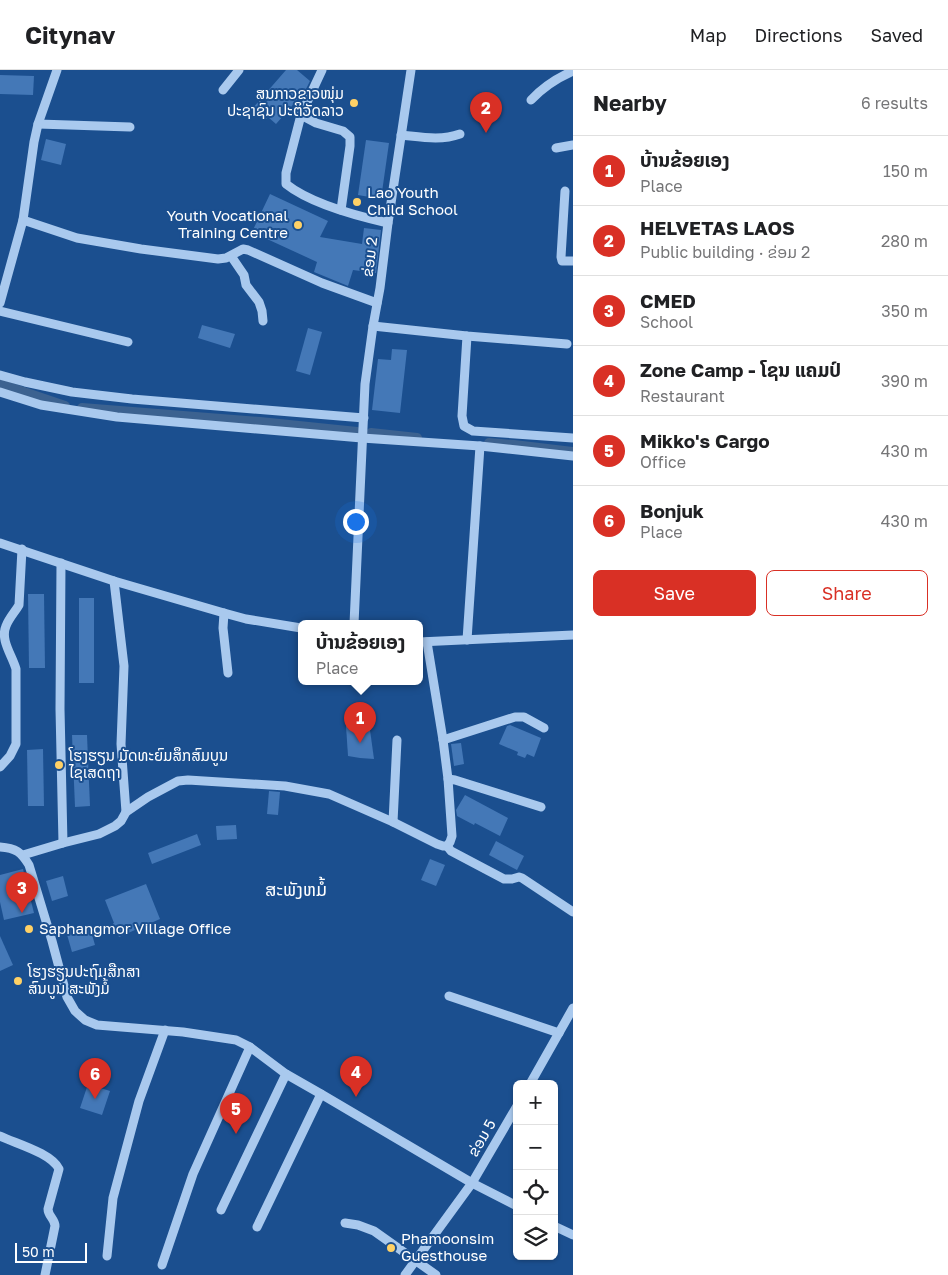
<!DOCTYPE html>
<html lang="en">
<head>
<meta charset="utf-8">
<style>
  :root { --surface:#fff; --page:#f6f6f6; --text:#202124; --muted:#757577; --line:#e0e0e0; --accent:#d93025 }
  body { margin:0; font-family:"Golos Text","Noto Sans Lao",sans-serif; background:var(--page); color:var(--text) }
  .controls { position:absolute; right:15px; bottom:15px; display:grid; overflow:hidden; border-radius:8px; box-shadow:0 1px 4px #0004 }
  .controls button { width:45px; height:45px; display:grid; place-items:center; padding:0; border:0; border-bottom:1px solid var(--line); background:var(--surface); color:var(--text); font:25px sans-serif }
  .scale { position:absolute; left:15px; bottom:12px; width:72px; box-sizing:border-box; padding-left:5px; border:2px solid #fff; border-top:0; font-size:14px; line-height:18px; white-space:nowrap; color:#fff; -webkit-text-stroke:4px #1b4f8f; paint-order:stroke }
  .you { position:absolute; left:355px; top:451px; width:18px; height:18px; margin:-12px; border:4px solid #fff; border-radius:50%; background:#1a73e8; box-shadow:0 0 0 8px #1a73e833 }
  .badge { display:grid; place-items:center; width:32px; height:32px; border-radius:50%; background:var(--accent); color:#fff; font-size:16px; font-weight:700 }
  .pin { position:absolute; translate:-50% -41px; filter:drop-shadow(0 1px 2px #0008) }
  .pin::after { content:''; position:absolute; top:26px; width:18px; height:15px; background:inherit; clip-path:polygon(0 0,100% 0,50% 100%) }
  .popup { position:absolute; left:298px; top:550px; width:125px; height:65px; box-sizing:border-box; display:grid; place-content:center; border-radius:8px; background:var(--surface); filter:drop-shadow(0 1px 4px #0005); font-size:16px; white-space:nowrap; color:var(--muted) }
  .popup b { font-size:19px; color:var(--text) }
  .popup::after { content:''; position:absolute; left:50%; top:100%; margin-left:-10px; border:10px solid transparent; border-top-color:var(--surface) }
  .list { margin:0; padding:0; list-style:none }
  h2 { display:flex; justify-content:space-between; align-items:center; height:65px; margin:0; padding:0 20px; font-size:21px }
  h2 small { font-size:16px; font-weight:400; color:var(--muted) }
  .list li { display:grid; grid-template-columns:32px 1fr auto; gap:15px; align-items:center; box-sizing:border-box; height:70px; padding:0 20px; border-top:1px solid var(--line) }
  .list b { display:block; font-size:19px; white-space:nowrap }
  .list p { margin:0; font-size:16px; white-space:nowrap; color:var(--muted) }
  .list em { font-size:16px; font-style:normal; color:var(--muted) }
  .actions { display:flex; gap:10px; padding:15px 20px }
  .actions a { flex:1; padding:11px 0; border:1px solid var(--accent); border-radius:8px; text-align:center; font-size:18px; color:var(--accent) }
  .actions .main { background:var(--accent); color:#fff }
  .icon { flex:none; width:28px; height:28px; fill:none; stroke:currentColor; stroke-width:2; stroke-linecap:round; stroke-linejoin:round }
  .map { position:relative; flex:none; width:573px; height:1205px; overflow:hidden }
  header { display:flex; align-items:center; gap:30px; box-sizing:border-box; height:70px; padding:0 25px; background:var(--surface); border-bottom:1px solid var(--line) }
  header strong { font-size:24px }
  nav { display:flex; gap:28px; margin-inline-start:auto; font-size:18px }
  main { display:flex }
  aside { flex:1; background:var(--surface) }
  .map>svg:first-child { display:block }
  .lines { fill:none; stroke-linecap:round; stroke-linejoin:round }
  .canal { stroke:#3c6290; stroke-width:10 }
  .building { fill:#4478b7 }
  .minor { stroke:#a9c9ee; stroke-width:9 }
  .poi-dot { fill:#ffd166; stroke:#1b4f8f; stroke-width:2 }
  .labels { text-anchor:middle; stroke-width:4; stroke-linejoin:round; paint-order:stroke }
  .poi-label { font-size:15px; fill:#fff; stroke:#1b4f8f; text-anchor:start }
  .street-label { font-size:15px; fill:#fff; stroke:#1b4f8f }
  .quarter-label { font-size:18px; fill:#fff; stroke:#1b4f8f }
</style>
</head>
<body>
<header>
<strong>Citynav</strong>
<nav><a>Map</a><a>Directions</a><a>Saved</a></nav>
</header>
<main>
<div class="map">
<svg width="573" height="1205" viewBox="0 0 573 1205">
  <rect width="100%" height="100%" fill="#1b4f8f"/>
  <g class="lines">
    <g class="canal">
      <path d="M0,314L65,336"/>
      <path d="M82,338L260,352L357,362"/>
      <path d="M371,363L417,368"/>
      <path d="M489,373L514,375L573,382"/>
    </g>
  </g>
  <g class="building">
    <path d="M286,0H297L310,11L305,21L276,54L268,47L266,49L253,38Z"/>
    <path d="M0,5L34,6L33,25L0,24Z"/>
    <path d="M46,69L66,74L61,95L41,90Z"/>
    <path d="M366,70L389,73L381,129L358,125Z"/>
    <path d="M270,124L328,151L320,167L362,174L364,158L381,160L376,203L353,200L348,216L314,202L317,192L252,162Z"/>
    <path d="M202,255L235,264L230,278L198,268Z"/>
    <path d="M308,258L322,262L310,305L296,301Z"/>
    <path d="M392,279L407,280L400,343L372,340L378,289L391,290Z"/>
    <path d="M28,524H44L45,598H29Z"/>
    <rect x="79" y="528" width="15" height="85"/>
    <path d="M510,655L541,668L534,687L527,684L525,688L517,685L518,682L499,674L507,656Z"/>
    <path d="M346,656L370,660L374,689L360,688L348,686Z"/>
    <path d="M72,665H87L90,736L75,737Z"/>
    <path d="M461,673L464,694L454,696L451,674Z"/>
    <path d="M43,679L44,736H28L27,680Z"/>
    <path d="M269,721L280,722L278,745L267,744Z"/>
    <path d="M465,725L508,748L500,766L475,753L474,755L457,746L456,740Z"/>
    <path d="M236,755L237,769L217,770L216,756Z"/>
    <path d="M197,764L201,775L152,794L148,783Z"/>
    <path d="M496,771L524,786L517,800L489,785Z"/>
    <path d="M430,789L445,795L436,816L421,810Z"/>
    <path d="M23,799L34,843L4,850L0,832V805Z"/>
    <path d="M63,806L68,826L52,831L46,811Z"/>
    <path d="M146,814L160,849L119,867L113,853H114L105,830Z"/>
    <path d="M89,854L95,875L72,882L66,861Z"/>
    <path d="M0,866L13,895L0,901Z"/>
    <path d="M88,1014L110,1021L102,1045L80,1038Z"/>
  </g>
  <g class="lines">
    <g class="minor">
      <path d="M322,0L301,45L316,53L343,61L350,67V76L341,140"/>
      <path d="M223,20L239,0"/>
      <path d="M531,30C543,17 557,8 573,1"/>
      <path d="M301,45L286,103V114C311,134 357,146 388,153"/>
      <path d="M38,54L130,57"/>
      <path d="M401,65C421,67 441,71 460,64"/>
      <path d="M556,78L573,75"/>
      <path d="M565,121L561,187L562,191H573"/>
      <path d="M23,150L77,168L141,179L218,189L226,188L243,179L248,180L322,213L377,233"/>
      <path d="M231,186L244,205L246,215L259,232L262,241L263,251"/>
      <path d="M0,233L23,150L34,72L38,54L57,0"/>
      <path d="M0,241L128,272"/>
      <path d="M373,256L467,266L567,274"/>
      <path d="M467,266L462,346L464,356L473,361L573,368"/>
      <path d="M0,305L25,312L72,322L132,329L364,348"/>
      <path d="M0,322L41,335L117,347L362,368L480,376L573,386"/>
      <path d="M0,473L114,511L224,543L246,549L301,558"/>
      <path d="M61,493L60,639L63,773"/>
      <path d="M114,511L124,596L121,674L126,742"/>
      <path d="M224,543L223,558L228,603"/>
      <path d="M354,554L365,314L373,256L380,218L388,153L411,0"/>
      <path d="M467,570L480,376"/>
      <path d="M419,572L573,565"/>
      <path d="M443,670L515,647H524L544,658"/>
      <path d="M0,697L10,686L16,674V599C12,585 0,570 6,556C9,548 15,542 19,535L22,479"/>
      <path d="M448,709L455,710L541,737"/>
      <path d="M393,752L397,670"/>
      <path d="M447,776L451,781L504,809H512L519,807L522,808L573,842"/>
      <path d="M0,777C16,778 21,782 29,795L52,871L67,927L75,941L85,950L97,955L183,962L236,970L250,977L286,1004L321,1024L472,1113L517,1136"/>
      <path d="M23,785L63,773L99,764L115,756L121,751L126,742L148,727L178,711L188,710L285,716L329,724L393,752L437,774L443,776H447L450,772L452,766L448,709L443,670L427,572"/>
      <path d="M449,926L559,963"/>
      <path d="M530,1014L573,938"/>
      <path d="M0,1066C17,1074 51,1083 59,1099L48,1139C48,1146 55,1149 55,1156L45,1205"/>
      <path d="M221,1140L286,1004"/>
      <path d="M345,1153L358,1155L374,1161L436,1205"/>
      <path d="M554,1156L573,1165"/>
      <path d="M257,1157L321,1024"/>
      <path d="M107,1186L113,1128L139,1031L165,960"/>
      <path d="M162,1195L193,1104L250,977"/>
      <path d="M405,1205L472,1113L517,1036"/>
    </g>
  </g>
  <g class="poi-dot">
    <circle cx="354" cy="33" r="5"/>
    <circle cx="357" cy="132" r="5"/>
    <circle cx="298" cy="155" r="5"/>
    <circle cx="59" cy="695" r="5"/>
    <circle cx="29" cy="859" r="5"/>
    <circle cx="18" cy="911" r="5"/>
    <circle cx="391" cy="1178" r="5"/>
  </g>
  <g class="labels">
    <g class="poi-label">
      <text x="344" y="29" text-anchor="end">ສູນກາວຂາວໜຸ່ມ<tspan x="344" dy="17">ປະຊາຊົນ ປະຕິວັດລາວ</tspan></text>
      <text x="367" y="128">Lao Youth<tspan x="367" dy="17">Child School</tspan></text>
      <text x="288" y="151" text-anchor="end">Youth Vocational<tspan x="288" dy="17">Training Centre</tspan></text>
      <text x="69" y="691">ໂຮງຮຽນ ມັດທະຍົມສຶກສົມບູນ<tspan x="69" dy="17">ໄຊເສດຖາ</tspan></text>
      <text x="39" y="864">Saphangmor Village Office</text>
      <text x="28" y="907">ໂຮງຮຽນປະຖົມສືກສາ<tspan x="28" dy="17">ສົນບູນ ສະພັງມໍ້</tspan></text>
      <text x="401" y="1174">Phamoonsim<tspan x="401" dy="17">Guesthouse</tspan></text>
    </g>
    <g class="street-label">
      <text transform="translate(370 187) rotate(-83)" y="5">ຂ່ອມ 2</text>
      <text transform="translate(482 1068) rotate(-60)" y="5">ຂ່ອມ 5</text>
    </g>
    <g class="quarter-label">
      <text x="296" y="826">ສະພັງຫມໍ້</text>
    </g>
  </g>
</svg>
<div class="controls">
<button>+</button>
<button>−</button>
<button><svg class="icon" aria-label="locate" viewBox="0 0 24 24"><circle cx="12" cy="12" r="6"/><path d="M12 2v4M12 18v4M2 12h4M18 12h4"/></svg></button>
<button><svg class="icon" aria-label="layers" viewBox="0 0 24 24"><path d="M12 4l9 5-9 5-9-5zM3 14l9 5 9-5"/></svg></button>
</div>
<div class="scale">50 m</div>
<div class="you"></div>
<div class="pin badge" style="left:360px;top:673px">1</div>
<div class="popup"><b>ບ້ານຂ້ອຍເອງ</b>Place</div>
<div class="pin badge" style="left:486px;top:63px">2</div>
<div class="pin badge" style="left:22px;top:843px">3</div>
<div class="pin badge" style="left:356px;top:1027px">4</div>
<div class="pin badge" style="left:236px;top:1064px">5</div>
<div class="pin badge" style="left:95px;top:1029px">6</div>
</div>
<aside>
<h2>Nearby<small>6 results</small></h2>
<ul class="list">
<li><span class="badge">1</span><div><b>ບ້ານຂ້ອຍເອງ</b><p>Place</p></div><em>150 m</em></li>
<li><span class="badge">2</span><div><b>HELVETAS LAOS</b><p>Public building · ຂ່ອມ 2</p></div><em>280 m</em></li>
<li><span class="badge">3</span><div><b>CMED</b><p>School</p></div><em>350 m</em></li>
<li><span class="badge">4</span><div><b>Zone Camp - ໂຊນ ແຄມປ໌</b><p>Restaurant</p></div><em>390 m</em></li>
<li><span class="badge">5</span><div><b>Mikko's Cargo</b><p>Office</p></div><em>430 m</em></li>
<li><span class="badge">6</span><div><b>Bonjuk</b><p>Place</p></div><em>430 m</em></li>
</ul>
<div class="actions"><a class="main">Save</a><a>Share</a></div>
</aside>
</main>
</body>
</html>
